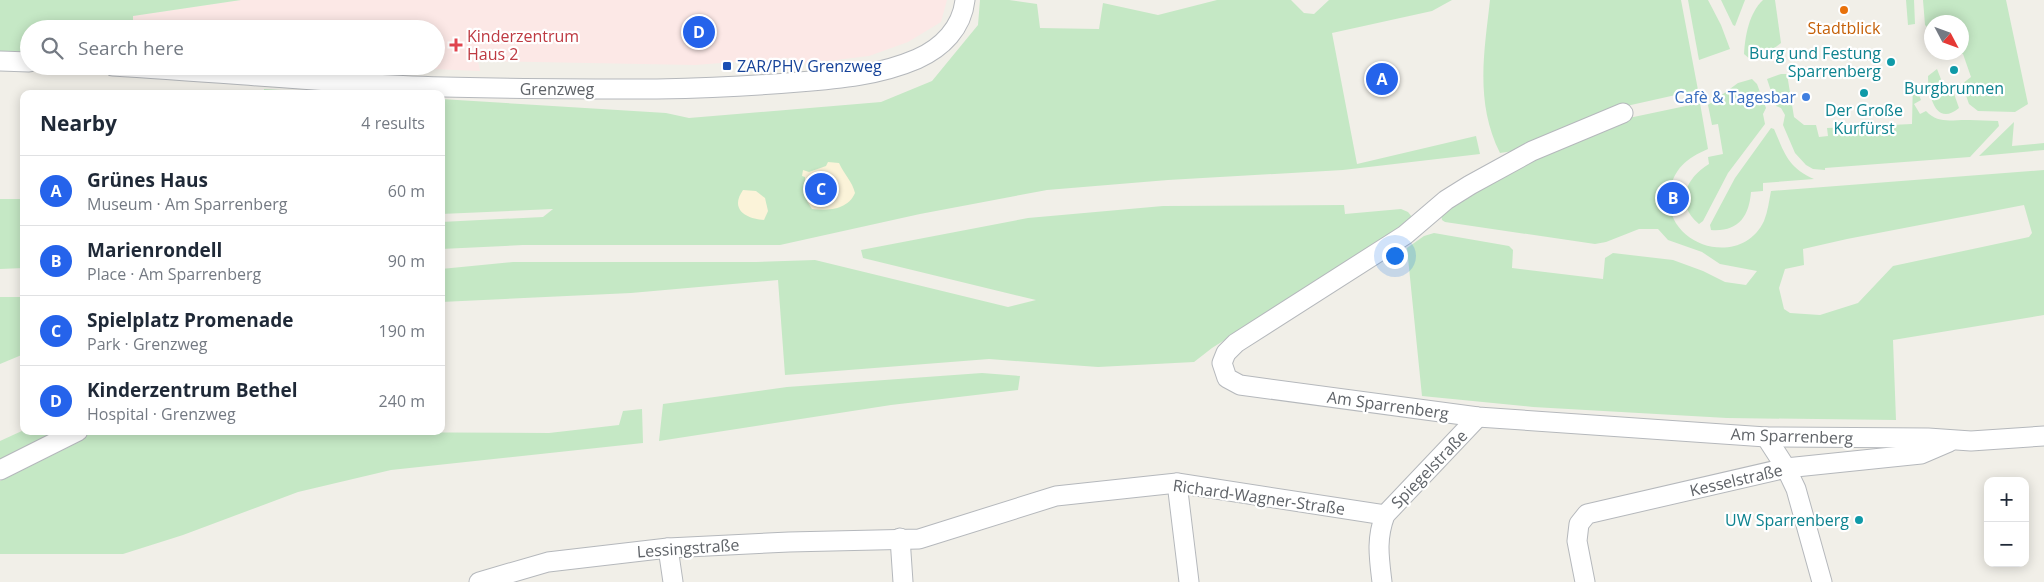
<!DOCTYPE html>
<html lang="en">
<head>
<meta charset="utf-8">
<style>
  :root { --surface:#fff; --page:#f2f2f3; --text:#1f2937; --muted:#747a83; --line:#e0e1e3; --accent:#2563eb }
  body { margin:0; font-family:"Open Sans",sans-serif; background:var(--page); color:var(--text) }
  .controls { position:absolute; right:15px; bottom:15px; display:grid; overflow:hidden; border-radius:10px; box-shadow:0 2px 12px #0003 }
  .controls button { width:45px; height:45px; display:grid; place-items:center; padding:0; border:0; border-bottom:1px solid var(--line); background:var(--surface); color:var(--text); font:25px sans-serif }
  .compass { position:absolute; left:1924px; top:15px; width:45px; height:45px; border-radius:50%; background:var(--surface); box-shadow:0 2px 12px #0003; rotate:131deg }
  .you { position:absolute; left:1394px; top:255px; width:18px; height:18px; margin:-12px; border:4px solid #fff; border-radius:50%; background:#1a73e8; box-shadow:0 0 0 8px #1a73e833 }
  .badge { display:grid; place-items:center; width:32px; height:32px; border-radius:50%; background:var(--accent); color:#fff; font-size:16px; font-weight:700 }
  .pin { position:absolute; translate:-50% -50%; border:2px solid #fff; box-shadow:0 1px 5px #0006 }
  .list { margin:0; padding:0; list-style:none }
  h2 { display:flex; justify-content:space-between; align-items:center; height:65px; margin:0; padding:0 20px; font-size:21px }
  h2 small { font-size:16px; font-weight:400; color:var(--muted) }
  .list li { display:grid; grid-template-columns:32px 1fr auto; gap:15px; align-items:center; box-sizing:border-box; height:70px; padding:0 20px; border-top:1px solid var(--line) }
  .list b { display:block; font-size:19px; white-space:nowrap }
  .list p { margin:0; font-size:16px; white-space:nowrap; color:var(--muted) }
  .list em { font-size:16px; font-style:normal; color:var(--muted) }
  .icon { flex:none; width:28px; height:28px; fill:none; stroke:currentColor; stroke-width:2; stroke-linecap:round; stroke-linejoin:round }
  .map { position:relative; flex:none; width:2044px; height:582px; overflow:hidden }
  .search { position:absolute; background:var(--surface); box-shadow:0 2px 12px #0003; left:20px; top:20px; width:425px; height:55px; display:flex; align-items:center; gap:12px; box-sizing:border-box; padding:0 18px; border-radius:28px; color:var(--muted); font-size:19px }
  .panel { position:absolute; background:var(--surface); box-shadow:0 2px 12px #0003; left:20px; top:90px; width:425px; height:345px; border-radius:10px }
  .map>svg:first-child { display:block }
  .medical { fill:#fce8e6 }
  .green { fill:#c5e8c5; fill-rule:evenodd }
  .sand { fill:#fbf3d9 }
  .lines { fill:none; stroke-linecap:round; stroke-linejoin:round }
  .minor-casing { stroke:#b5b8bc; stroke-width:21 }
  .minor { stroke:#fff; stroke-width:19 }
  .food-dot { fill:#e8710a; stroke:#fff; stroke-width:2 }
  .health-dot { fill:#e0444e; stroke:#fff; stroke-width:2 }
  .culture-dot { fill:#0f9aa8; stroke:#fff; stroke-width:2 }
  .transit-dot { fill:#1a4fb4; stroke:#fff; stroke-width:2 }
  .shop-dot { fill:#3f7fe0; stroke:#fff; stroke-width:2 }
  .labels { text-anchor:middle; stroke-width:4.5; stroke-linejoin:round; paint-order:stroke }
  .food-label { font-size:16px; fill:#c56008; stroke:#fff }
  .health-label { font-size:16px; fill:#be3a42; stroke:#fff; text-anchor:start }
  .culture-label { font-size:16px; fill:#0d838f; stroke:#fff; text-anchor:end }
  .transit-label { font-size:16px; fill:#164399; stroke:#fff; text-anchor:start }
  .street-label { font-size:16px; fill:#5f6368; stroke:#fff }
  .shop-label { font-size:16px; fill:#366cbe; stroke:#fff; text-anchor:end }
</style>
</head>
<body>
<div class="map">
<svg width="2044" height="582" viewBox="0 0 2044 582">
  <rect width="100%" height="100%" fill="#f1efe8"/>
  <path class="medical" d="M241,0H947L941,22L908,42L869,56L803,64L787,58L695,65L478,61L480,71L360,66H436V29H133V16Z"/>
  <g class="green">
    <path d="M0,0H241L133,16V29H29V52L0,51Z"/>
    <path d="M980,0H1009L1037,4L1040,28L1099,29L1103,3L1158,15L1217,0H1291L1304,13L1314,14L1329,0H1452L1432,11L1332,33L1357,164L1476,136L1480,154L1343,170L1168,180L1047,190L920,214L780,245H523L441,249V222L543,217L553,209L441,214V99L666,113L689,118L881,102L932,81L978,25Z"/>
    <path d="M1490,0H1681L1698,90L1622,107L1513,151L1500,153C1475,102 1484,54 1490,0Z"/>
    <path d="M1688,0H1708L1721,25L1730,49L1699,60Z"/>
    <path d="M1721,0H1745L1735,26L1733,25Z"/>
    <path d="M1763,0H1775L1781,43L1760,59L1751,60L1744,54C1745,36 1749,13 1763,0Z"/>
    <path d="M1906,0H1914L1915,24L1908,25Z"/>
    <path d="M1923,0H2006L2028,104L2015,112L1978,111L1969,104L1962,84L1971,77L1963,54L1954,53L1962,52V22H1932L1931,31L1925,25Z"/>
    <path d="M1937,69L1944,87L1952,88L1959,108C1935,128 1928,93 1928,76Z"/>
    <path d="M1781,74H1787L1794,117L1804,125H1816L1819,137L1828,136L1827,128L1912,124L1913,80L1921,100L1914,104L1920,114L1926,111C1939,125 1953,119 1970,120C1979,120 1989,121 1998,121L1999,126L1970,157L1825,168V170L1813,169L1806,165L1795,153L1783,125L1785,115L1781,108L1776,106L1767,79Z"/>
    <path d="M1752,79L1757,84L1766,108L1763,114L1765,124L1728,173L1703,221L1699,224C1674,203 1686,178 1709,164L1708,157L1723,154L1718,124L1712,125L1708,105L1738,83Z"/>
    <path d="M264,89L350,94H264Z"/>
    <path d="M1700,103L1708,149C1687,158 1673,169 1670,192C1662,246 1741,270 1764,221C1768,211 1769,201 1771,191L2044,170V315L1893,340L1896,420L1727,418L1533,407L1422,396L1407,248L1424,236L1434,233L1509,246L1513,250L1512,268L1603,279L1605,258L1613,253L1673,260L1703,271L1725,282L1746,285L1757,271L1720,264L1702,252L1668,240L1658,229H1639L1606,242L1595,244L1445,222L1442,220L1441,215L1510,169L1624,119ZM2024,205L2032,233L2029,237L1893,266L1858,303L1820,315L1790,313L1784,309L1779,288L1785,269L1804,265L1803,249L1847,239Z"/>
    <path d="M2014,122L2012,146L2044,143V150L1979,156Z"/>
    <path d="M1771,128L1774,129C1784,152 1788,168 1814,179L1763,183V191L1751,192C1749,217 1738,232 1711,230L1710,225L1735,178Z"/>
    <path d="M0,199H24V268L0,269Z"/>
    <path d="M1344,205L1345,214L1401,209L1408,212L1412,217L1411,222L1212,348L1194,362L1098,367L989,359L785,375L778,280L631,293L441,302V269L513,262H756L815,260L1008,307L1036,300L863,258L861,250L1028,218L1163,206Z"/>
    <path d="M0,297H24V354L0,364Z"/>
    <path d="M982,373L1020,376L1018,390L891,405L659,441L663,404L787,387Z"/>
    <path d="M642,409L643,443L391,470L298,492L183,535L123,554H0V481L61,445L91,431L549,433L619,425L623,411Z"/>
    <path d="M24,430L61,431L0,461V441Z"/>
  </g>
  <g class="sand">
    <path d="M828,162L839,163C844,174 852,181 855,193C848,210 827,211 812,209L807,201L808,198L805,190V177L802,176L803,170L809,172L826,166Z"/>
    <path d="M743,190L756,191L765,198L768,211L764,220C747,219 729,210 743,190Z"/>
  </g>
  <g class="lines">
    <defs>
      <g id="minor">
        <path d="M0,61L29,62"/>
        <path d="M113,66C213,72 312,81 412,86C493,89 575,89 657,89C705,88 752,86 799,82C839,79 880,75 917,59C942,48 962,28 965,0"/>
        <path d="M1623,113L1532,151L1470,185L1446,200L1405,235L1236,343L1226,353L1222,363L1227,378L1240,385L1478,417L1766,437L1928,438L1971,441L2044,436"/>
        <path d="M1766,437L1786,468L1796,489L1822,582"/>
        <path d="M0,470L78,431"/>
        <path d="M1177,483L1189,582"/>
        <path d="M900,538L903,582"/>
        <path d="M668,548L673,582"/>
        <path d="M479,582L548,562L668,548L789,542L919,539L1056,496L1177,483L1385,515"/>
        <path d="M1382,582C1379,557 1376,539 1385,515L1478,417"/>
        <path d="M1585,582L1577,541L1579,524L1587,514L1786,468L1921,454L1949,442"/>
      </g>
    </defs>
    <use href="#minor" class="minor-casing"/>
    <use href="#minor" class="minor"/>
  </g>
  <circle class="food-dot" cx="1844" cy="10" r="5"/>
  <path class="health-dot" d="M453.5 37.5h5v5h5v5h-5v5h-5v-5h-5v-5h5z"/>
  <g class="culture-dot">
    <circle cx="1891" cy="62" r="5"/>
    <circle cx="1954" cy="70" r="5"/>
    <circle cx="1864" cy="93" r="5"/>
    <circle cx="1859" cy="520" r="5"/>
  </g>
  <rect class="transit-dot" x="722" y="61" width="10" height="10" rx="2.5"/>
  <circle class="shop-dot" cx="1806" cy="97" r="5"/>
  <g class="labels">
    <g class="food-label">
      <text x="1844" y="34">Stadtblick</text>
    </g>
    <g class="health-label">
      <text x="467" y="42">Kinderzentrum<tspan x="467" dy="18">Haus 2</tspan></text>
    </g>
    <g class="culture-label">
      <text x="1881" y="59">Burg und Festung<tspan x="1881" dy="18">Sparrenberg</tspan></text>
      <text x="1954" y="94" text-anchor="middle">Burgbrunnen</text>
      <text x="1864" y="116" text-anchor="middle">Der Große<tspan x="1864" dy="18">Kurfürst</tspan></text>
      <text x="1849" y="526">UW Sparrenberg</text>
    </g>
    <g class="transit-label">
      <text x="737" y="72">ZAR/PHV Grenzweg</text>
    </g>
    <g class="street-label">
      <text x="557" y="95">Grenzweg</text>
      <text transform="translate(1388 405) rotate(8)" y="6">Am Sparrenberg</text>
      <text transform="translate(1792 436) rotate(2)" y="6">Am Sparrenberg</text>
      <text transform="translate(1429 469) rotate(-46)" y="6">Spiegelstraße</text>
      <text transform="translate(1736 480) rotate(-13)" y="6">Kesselstraße</text>
      <text transform="translate(1259 497) rotate(8)" y="6">Richard-Wagner-Straße</text>
      <text transform="translate(688 548) rotate(-4)" y="6">Lessingstraße</text>
    </g>
    <g class="shop-label">
      <text x="1796" y="103">Cafè &amp; Tagesbar</text>
    </g>
  </g>
</svg>
<div class="controls">
<button>+</button>
<button>−</button>
</div>
<svg class="compass" viewBox="-18 -18 36 36"><path d="M0-13l5 13h-10z" fill="#e53935"/><path d="M0 13l5-13h-10z" fill="#747a83"/></svg>
<div class="you"></div>
<div class="pin badge" style="left:1382px;top:79px">A</div>
<div class="pin badge" style="left:1673px;top:198px">B</div>
<div class="pin badge" style="left:821px;top:189px">C</div>
<div class="pin badge" style="left:699px;top:32px">D</div>
<div class="search"><svg class="icon" aria-label="search" viewBox="0 0 24 24"><circle cx="10" cy="10" r="6"/><path d="M15 15l6 6"/></svg>Search here</div>
<section class="panel">
<h2>Nearby<small>4 results</small></h2>
<ul class="list">
<li><span class="badge">A</span><div><b>Grünes Haus</b><p>Museum · Am Sparrenberg</p></div><em>60 m</em></li>
<li><span class="badge">B</span><div><b>Marienrondell</b><p>Place · Am Sparrenberg</p></div><em>90 m</em></li>
<li><span class="badge">C</span><div><b>Spielplatz Promenade</b><p>Park · Grenzweg</p></div><em>190 m</em></li>
<li><span class="badge">D</span><div><b>Kinderzentrum Bethel</b><p>Hospital · Grenzweg</p></div><em>240 m</em></li>
</ul>
</section>
</div>
</body>
</html>
